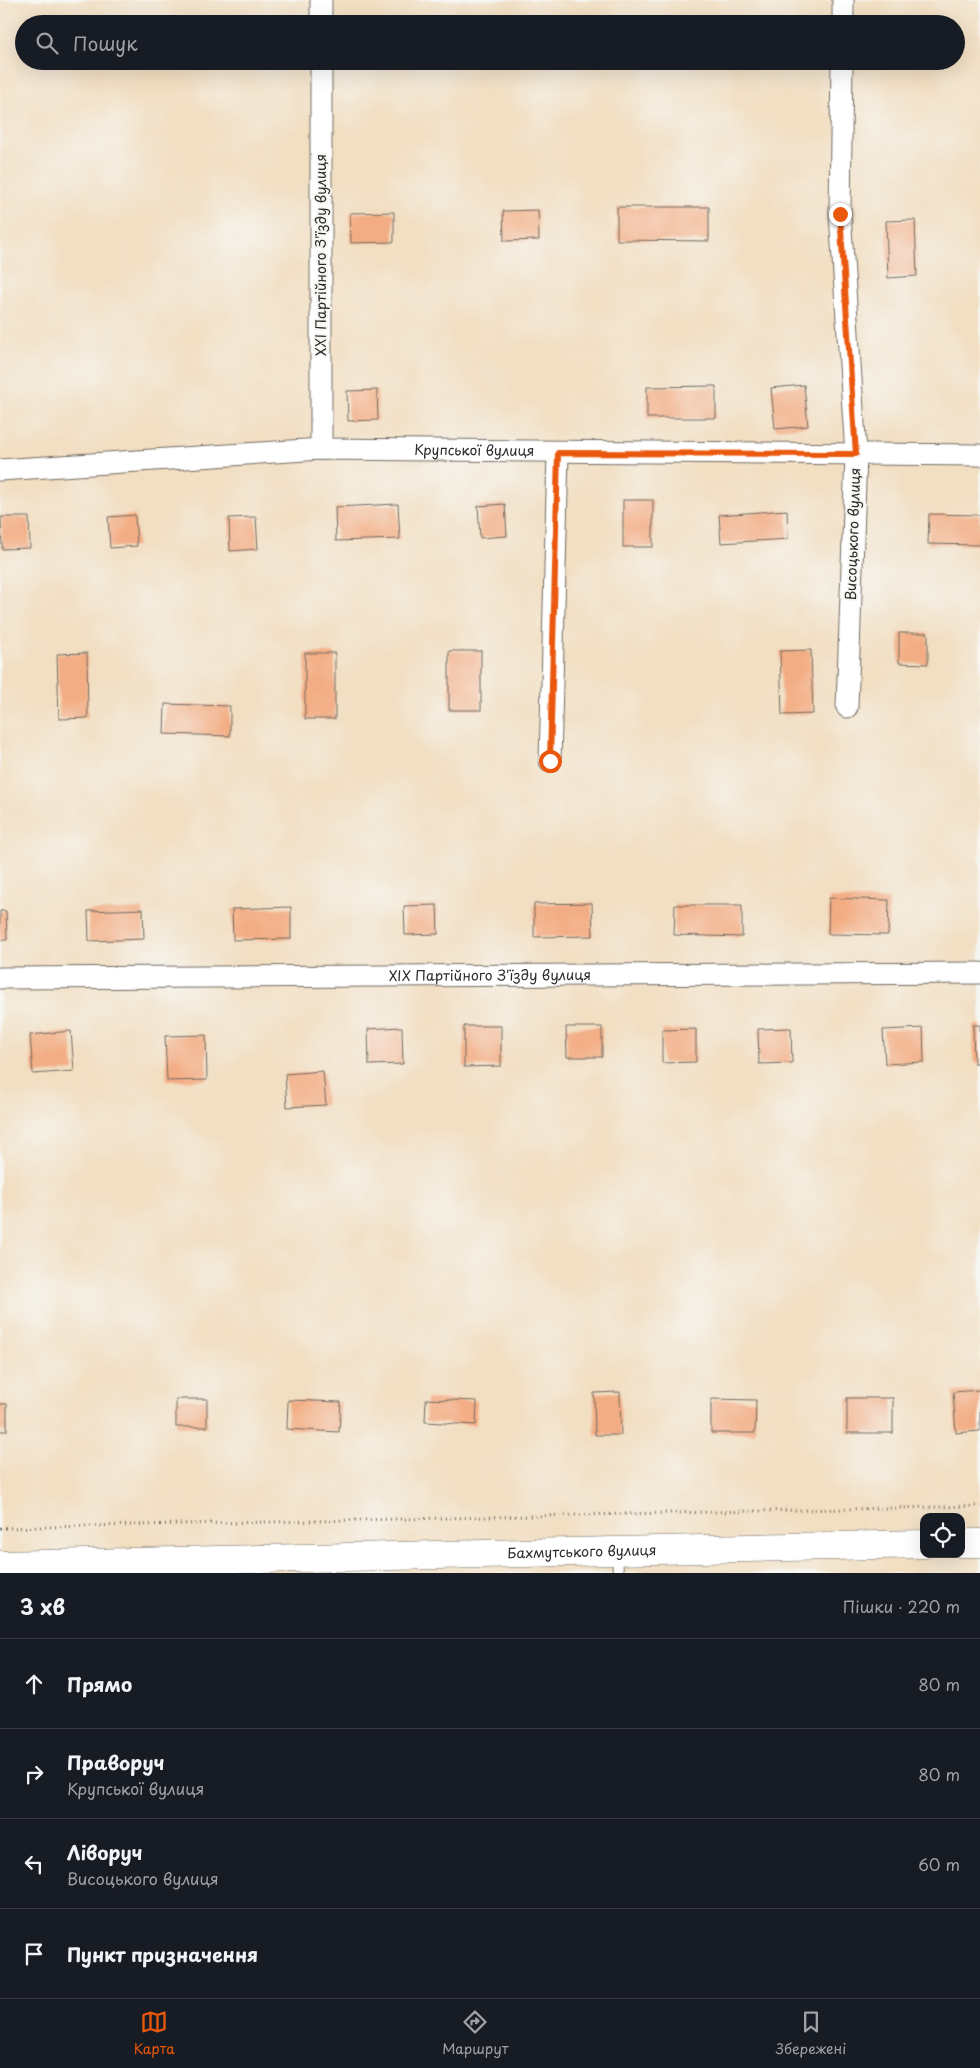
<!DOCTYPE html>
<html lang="uk">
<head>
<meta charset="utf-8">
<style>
  :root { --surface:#171b24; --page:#20242c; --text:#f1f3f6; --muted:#9ea1a6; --line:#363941; --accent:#ea580c }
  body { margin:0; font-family:"Playpen Sans",sans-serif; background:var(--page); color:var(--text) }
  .controls { position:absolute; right:15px; bottom:15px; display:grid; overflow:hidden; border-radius:10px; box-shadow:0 5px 20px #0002 }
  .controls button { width:45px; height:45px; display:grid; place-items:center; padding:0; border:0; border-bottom:1px solid var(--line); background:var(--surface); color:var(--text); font:25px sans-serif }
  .stop { position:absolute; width:15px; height:15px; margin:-11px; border:4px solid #ea580c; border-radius:50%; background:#fff }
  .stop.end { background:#ea580c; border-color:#fff; box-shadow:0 1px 5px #0008 }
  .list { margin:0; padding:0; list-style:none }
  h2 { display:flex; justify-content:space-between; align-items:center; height:65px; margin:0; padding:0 20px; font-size:21px }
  h2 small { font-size:16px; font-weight:400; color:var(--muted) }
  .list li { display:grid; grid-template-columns:32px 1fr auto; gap:15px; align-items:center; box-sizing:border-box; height:90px; padding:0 20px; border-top:1px solid var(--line) }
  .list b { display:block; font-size:19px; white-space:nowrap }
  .list p { margin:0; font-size:16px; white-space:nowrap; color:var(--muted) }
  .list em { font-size:16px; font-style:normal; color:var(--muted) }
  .icon { flex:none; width:28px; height:28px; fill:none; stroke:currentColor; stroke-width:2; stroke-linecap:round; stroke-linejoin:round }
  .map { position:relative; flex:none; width:980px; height:1573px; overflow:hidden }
  .search { position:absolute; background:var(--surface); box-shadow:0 5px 20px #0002; left:15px; right:15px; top:15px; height:55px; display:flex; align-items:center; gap:12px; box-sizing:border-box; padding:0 18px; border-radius:28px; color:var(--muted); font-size:19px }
  .sheet { height:425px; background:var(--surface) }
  nav { display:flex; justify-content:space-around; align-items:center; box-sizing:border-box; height:70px; border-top:1px solid var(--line); background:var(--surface); font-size:14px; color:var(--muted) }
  nav a { display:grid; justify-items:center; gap:2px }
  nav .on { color:var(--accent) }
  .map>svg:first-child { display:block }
  .building { fill:#f3ad84 }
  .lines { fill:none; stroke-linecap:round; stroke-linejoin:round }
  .service-casing { stroke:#716a60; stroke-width:12 }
  .minor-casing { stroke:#716a60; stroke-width:23 }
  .secondary-casing { stroke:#716a60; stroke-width:29 }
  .path { stroke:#716a60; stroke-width:3; stroke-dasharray:1 4; stroke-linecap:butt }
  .service { stroke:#fff; stroke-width:10 }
  .minor { stroke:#fff; stroke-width:21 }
  .secondary { stroke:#fff; stroke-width:28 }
  .route { stroke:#ea580c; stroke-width:6 }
  .labels { text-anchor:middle; stroke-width:4; stroke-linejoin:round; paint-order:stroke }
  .street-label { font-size:14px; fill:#2b2b2b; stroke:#f6f6f2 }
</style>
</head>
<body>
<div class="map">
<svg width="980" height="1573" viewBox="0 0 980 1573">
  <rect width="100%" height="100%" fill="#f6f6f2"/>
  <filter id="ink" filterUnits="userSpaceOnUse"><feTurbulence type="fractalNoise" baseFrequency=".02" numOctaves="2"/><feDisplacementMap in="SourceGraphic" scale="10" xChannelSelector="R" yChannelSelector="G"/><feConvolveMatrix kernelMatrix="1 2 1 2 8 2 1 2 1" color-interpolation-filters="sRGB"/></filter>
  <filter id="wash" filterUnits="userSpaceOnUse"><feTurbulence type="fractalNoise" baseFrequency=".0096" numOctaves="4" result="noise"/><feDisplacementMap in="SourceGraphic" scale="20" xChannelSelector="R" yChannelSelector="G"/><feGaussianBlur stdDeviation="1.12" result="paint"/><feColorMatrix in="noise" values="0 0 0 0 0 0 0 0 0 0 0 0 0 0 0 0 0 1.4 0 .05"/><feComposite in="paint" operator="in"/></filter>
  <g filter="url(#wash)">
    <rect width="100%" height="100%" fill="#f2dec1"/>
    <g id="blocks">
      <g class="building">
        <path d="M617,207H709V241L617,240Z"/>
        <path d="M538,210L539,240L504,241L503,211Z"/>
        <path d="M394,212V242L351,243L350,213Z"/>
        <path d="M915,220L917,276L888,278L886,221Z"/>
        <path d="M804,385L808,426L775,429L771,388Z"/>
        <path d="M716,386V418H647V387Z"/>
        <path d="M377,390L378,420L348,421L347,391Z"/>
        <rect x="623" y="500" width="30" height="47"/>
        <path d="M398,504L400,539L336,541L335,507Z"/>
        <path d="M505,504L507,536L480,538L478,506Z"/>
        <path d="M787,510L788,539L721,543L719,515Z"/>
        <path d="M929,514L980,515V545L928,544Z"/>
        <path d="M135,515L137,546L110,548L108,517Z"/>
        <path d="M1,517H29L30,548L2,549Z"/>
        <path d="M256,517L258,549L230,551L229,518Z"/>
        <path d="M899,633H928V664L899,663Z"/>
        <path d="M811,650L813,714L782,715L780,651Z"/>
        <rect x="449" y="651" width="32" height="59"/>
        <path d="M87,653L88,718L59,719L57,654Z"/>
        <rect x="305" y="653" width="30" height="66"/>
        <path d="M165,704L230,706V736L164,734Z"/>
        <path d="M829,898L889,900L888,935L828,934Z"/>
        <path d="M592,903L593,936L534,937V904Z"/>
        <path d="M437,905L438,934L405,935L404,906Z"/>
        <path d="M675,905H742V937L674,935Z"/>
        <path d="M291,907V939L233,940L232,909Z"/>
        <path d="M143,909L144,939L89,941L88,911Z"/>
        <path d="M0,911H6L7,940H0Z"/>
        <path d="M973,1025H980V1063H974Z"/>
        <path d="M464,1026H501V1066L464,1067Z"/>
        <path d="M402,1027L403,1064L369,1065L368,1029Z"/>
        <path d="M566,1027H602V1057H567Z"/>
        <path d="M791,1028L792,1063L759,1064L758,1029Z"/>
        <path d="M923,1028L924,1062L885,1064L883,1030Z"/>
        <path d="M696,1029V1062L662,1063V1030Z"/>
        <path d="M71,1031L74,1071L33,1074L30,1035Z"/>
        <path d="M206,1035L207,1080L167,1081L165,1036Z"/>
        <path d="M323,1071L326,1105L287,1107L285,1074Z"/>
        <path d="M980,1390V1431L956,1433L953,1392Z"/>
        <path d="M620,1392L621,1435H595L594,1393Z"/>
        <rect x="847" y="1398" width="46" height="35"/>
        <rect x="176" y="1399" width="31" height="28"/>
        <path d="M426,1399L477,1401L476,1425L425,1422Z"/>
        <path d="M711,1399L756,1400L755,1433H711Z"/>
        <path d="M288,1400L341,1402L339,1432L287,1429Z"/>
        <rect x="0" y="1404" width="7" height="27"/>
      </g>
    </g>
  </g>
  <g filter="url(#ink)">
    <use href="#blocks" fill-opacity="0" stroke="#716a60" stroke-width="1"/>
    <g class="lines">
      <defs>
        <path id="service" d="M617,1552L618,1573"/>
        <g id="minor">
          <path d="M321,24V0"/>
          <path d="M843,24V0"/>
          <path d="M842,61L840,214L856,454L847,707"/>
          <path d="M321,449V61"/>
          <path id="s1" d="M0,470L321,449L980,455"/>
          <path d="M550,761L558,453"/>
          <path id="s2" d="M0,978L980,973"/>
        </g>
        <g id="secondary">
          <path d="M961,1543H980"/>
          <path id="s3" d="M0,1565L924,1544"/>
        </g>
      </defs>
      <use href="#service" class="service-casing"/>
      <use href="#minor" class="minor-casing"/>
      <use href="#secondary" class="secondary-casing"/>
      <path class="path" d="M0,1528L980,1506"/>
      <use href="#service" class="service"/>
      <use href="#minor" class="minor"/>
      <use href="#secondary" class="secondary"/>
    </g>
  </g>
  <g class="lines" filter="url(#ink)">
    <path class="route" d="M550,761L558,453L856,454L840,214"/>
  </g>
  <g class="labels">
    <g class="street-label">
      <text transform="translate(321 255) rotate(-90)" y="5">XXI Партійного З'їзду вулиця</text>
      <text dy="5" stroke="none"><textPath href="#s1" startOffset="475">Крупської вулиця</textPath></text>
      <text transform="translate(853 534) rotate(-88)" y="5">Висоцького вулиця</text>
      <text dy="5" stroke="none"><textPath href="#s2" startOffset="490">XIX Партійного З'їзду вулиця</textPath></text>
      <text dy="5" stroke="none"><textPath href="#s3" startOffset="582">Бахмутського вулиця</textPath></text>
    </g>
  </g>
</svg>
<div class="controls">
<button><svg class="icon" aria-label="locate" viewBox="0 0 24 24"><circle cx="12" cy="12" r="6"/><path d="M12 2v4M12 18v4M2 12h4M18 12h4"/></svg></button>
</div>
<div class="stop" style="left:550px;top:761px"></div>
<div class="stop end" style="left:840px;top:214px"></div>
<div class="search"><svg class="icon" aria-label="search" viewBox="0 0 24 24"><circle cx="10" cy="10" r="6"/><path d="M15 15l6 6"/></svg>Пошук</div>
</div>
<section class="sheet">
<h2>3 хв<small>Пішки · 220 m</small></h2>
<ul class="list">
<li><svg class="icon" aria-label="ahead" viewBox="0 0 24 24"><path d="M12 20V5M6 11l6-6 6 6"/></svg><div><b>Прямо</b></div><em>80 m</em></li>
<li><svg class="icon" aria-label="right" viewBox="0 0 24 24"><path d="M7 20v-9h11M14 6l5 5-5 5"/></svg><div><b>Праворуч</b><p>Крупської вулиця</p></div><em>80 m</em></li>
<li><svg class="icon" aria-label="left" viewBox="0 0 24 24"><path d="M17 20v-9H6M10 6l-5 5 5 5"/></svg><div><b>Ліворуч</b><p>Висоцького вулиця</p></div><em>60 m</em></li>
<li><svg class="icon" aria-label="arrive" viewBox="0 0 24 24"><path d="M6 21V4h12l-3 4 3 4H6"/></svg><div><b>Пункт призначення</b></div></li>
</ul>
</section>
<nav>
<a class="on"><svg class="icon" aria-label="map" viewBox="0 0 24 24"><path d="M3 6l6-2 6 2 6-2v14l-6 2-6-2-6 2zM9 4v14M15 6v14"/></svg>Карта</a>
<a><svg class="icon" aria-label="directions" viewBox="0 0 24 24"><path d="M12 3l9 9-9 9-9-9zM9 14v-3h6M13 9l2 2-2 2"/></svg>Маршрут</a>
<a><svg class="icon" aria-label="saved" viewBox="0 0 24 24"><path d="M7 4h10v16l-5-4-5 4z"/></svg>Збережені</a>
</nav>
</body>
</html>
